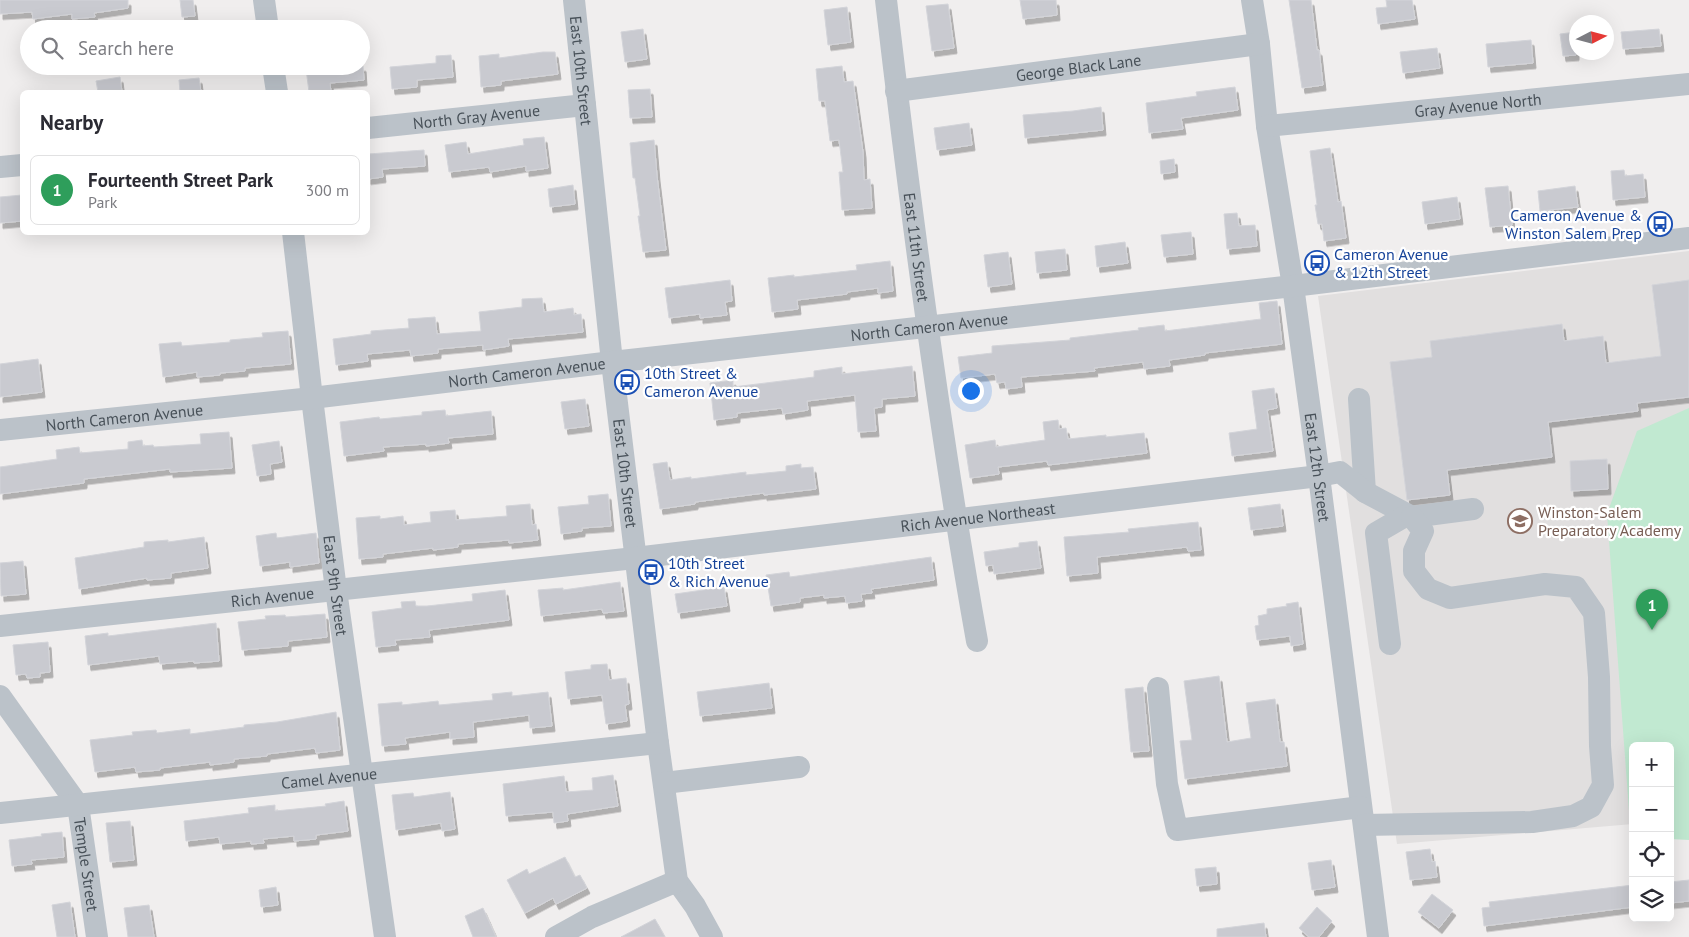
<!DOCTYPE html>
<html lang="en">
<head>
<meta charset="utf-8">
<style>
  :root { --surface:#fff; --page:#f7f7f7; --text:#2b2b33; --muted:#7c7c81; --line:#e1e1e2; --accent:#2f73c9 }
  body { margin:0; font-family:"PT Sans",sans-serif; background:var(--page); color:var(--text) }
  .controls { position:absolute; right:15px; bottom:15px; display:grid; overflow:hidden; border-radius:8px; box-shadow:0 5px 20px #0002 }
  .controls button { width:45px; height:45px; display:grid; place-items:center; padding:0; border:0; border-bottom:1px solid var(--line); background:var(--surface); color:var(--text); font:25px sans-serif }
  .compass { position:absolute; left:1569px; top:15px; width:45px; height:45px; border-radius:50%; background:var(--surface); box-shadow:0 5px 20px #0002; rotate:84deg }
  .you { position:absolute; left:970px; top:390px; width:18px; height:18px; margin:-12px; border:4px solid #fff; border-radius:50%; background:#1a73e8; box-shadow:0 0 0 8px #1a73e833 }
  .badge { display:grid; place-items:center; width:32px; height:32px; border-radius:50%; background:var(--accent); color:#fff; font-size:16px; font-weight:700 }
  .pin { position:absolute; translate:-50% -41px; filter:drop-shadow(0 1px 2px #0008) }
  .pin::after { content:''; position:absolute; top:26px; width:18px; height:15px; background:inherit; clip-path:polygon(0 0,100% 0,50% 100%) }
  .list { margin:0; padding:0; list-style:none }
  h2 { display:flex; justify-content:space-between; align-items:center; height:65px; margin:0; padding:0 20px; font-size:21px }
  h2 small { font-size:16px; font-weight:400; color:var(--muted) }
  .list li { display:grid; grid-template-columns:32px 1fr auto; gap:15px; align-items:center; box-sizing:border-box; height:70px; margin:0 10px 10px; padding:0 10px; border:1px solid var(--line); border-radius:8px }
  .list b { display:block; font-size:19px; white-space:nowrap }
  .list p { margin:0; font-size:16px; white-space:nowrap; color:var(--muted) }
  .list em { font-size:16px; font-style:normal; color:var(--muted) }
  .icon { flex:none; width:28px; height:28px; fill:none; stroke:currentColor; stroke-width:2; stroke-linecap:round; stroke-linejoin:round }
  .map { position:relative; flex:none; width:1689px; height:937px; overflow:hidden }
  .search { position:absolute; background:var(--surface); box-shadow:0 5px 20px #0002; left:20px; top:20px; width:350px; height:55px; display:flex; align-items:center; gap:12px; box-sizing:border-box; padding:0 18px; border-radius:28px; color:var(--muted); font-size:19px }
  .panel { position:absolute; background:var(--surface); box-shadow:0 5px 20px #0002; left:20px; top:90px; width:350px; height:145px; border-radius:8px }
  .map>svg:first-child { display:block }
  .education { fill:#e1dfdf }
  .green { fill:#c1e9d1 }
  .building { fill:#c9cad0; stroke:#d3d4d9; filter:url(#shadow) }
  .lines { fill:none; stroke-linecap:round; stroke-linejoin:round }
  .minor { stroke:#bbc2c9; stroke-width:22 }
  .labels { text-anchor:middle; stroke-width:4.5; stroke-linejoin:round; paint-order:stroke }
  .street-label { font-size:16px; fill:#485159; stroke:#fff }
  .transit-label { font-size:16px; fill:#164399; stroke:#fff; text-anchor:start }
  .education-label { font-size:16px; fill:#785e54; stroke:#fff; text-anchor:start }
</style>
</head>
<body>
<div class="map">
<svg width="1689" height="937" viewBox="0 0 1689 937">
  <defs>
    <filter id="shadow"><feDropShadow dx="3" dy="5.5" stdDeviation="0" flood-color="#0004"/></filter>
  </defs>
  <rect width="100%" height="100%" fill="#f0eeee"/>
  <path class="education" d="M1689,251V780L1670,746H1633V824L1397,844L1318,296Z"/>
  <path class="green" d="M1689,408V840L1670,839V746H1633V838H1631L1607,514L1637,431Z"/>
  <g class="building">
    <path d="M0,0H128V8L94,13L95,17L72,19V14L33,19L32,12L0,14Z"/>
    <path d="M180,0H193L195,16L182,17Z"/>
    <path d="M1020,0H1056L1057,15L1023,19Z"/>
    <path d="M1289,0H1311L1317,50H1319L1323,85L1302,88Z"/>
    <path d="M1386,0H1412L1415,19L1378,24L1376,8L1387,7Z"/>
    <path d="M948,4L954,48L932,51L926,6Z"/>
    <path d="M847,7L851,42L828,45L824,10Z"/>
    <path d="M643,29L647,59L625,62L621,32Z"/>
    <path d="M1659,29L1661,46L1623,49L1621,32Z"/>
    <path d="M1576,32V55L1563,56L1560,34Z"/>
    <path d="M1531,40L1533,63L1488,67L1486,44Z"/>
    <path d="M1437,48L1440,68L1403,73L1400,52Z"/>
    <path d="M543,52H555L558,74L501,81V85L481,87L479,56L499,54V58Z"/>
    <path d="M451,55L453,77L417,80V87L392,89L390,67L436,63V56Z"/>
    <path d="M327,66H363L364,80L330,83L331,92H309L306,69Z"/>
    <path d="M842,66L844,82L853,81L863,152L864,180L870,179L872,208L842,210L839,172H843L839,140L830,141L825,101H819L816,69Z"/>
    <path d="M120,77L122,92H98L96,81Z"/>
    <path d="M199,78L201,92H180L179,80Z"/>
    <path d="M1235,87L1238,110L1181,118L1183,129L1149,133L1146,103L1197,96L1196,92Z"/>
    <path d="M650,89L652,117L630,118L628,90Z"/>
    <path d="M1101,107L1103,130L1025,138L1023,115L1073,111Z"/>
    <path d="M969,123L972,145L937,150L934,128Z"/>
    <path d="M544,137L548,168L526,171V166L490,172L489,167L449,172L445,145L466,142L468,154L524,145L523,139Z"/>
    <path d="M654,140L657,176L666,250L643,252L638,216H640L635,178H633L630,143Z"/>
    <path d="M1330,148L1338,202L1341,201L1346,238L1324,241L1322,224H1318L1315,205H1317L1310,151Z"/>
    <path d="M424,150L425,166L382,169L383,177L368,179V154Z"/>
    <path d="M1174,159L1175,172L1161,174L1160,161Z"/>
    <path d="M1624,170L1625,176L1643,174L1645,197L1613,200L1611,171Z"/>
    <path d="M573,185L575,204L550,207L548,189Z"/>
    <path d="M1508,186L1512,225L1490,227L1485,188Z"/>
    <path d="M1575,186L1578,207L1540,211L1538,191Z"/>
    <path d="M22,195V221L0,223V197Z"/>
    <path d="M1457,197L1460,219L1425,224L1422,202Z"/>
    <path d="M1237,213L1239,226L1255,225L1257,246L1227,249L1224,214Z"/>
    <path d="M1191,232L1193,254L1164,257L1161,235Z"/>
    <path d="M1125,242L1128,263L1097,267L1095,246Z"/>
    <path d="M1065,249L1067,270L1037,273L1035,252Z"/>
    <path d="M1008,252L1012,284L988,287L984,255Z"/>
    <path d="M890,261L893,291L878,293V288L847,292V294L797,300L798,309L772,312L768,278L794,275V277L857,270L856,265Z"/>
    <path d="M730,280L732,301L725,302L727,315L700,318V314L669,318L665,288Z"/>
    <path d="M1689,280V397L1637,403L1638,411L1548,422L1552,457L1447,470L1450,495L1407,500L1390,362L1432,357L1430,341L1562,324L1564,341L1603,336L1606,363L1661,356L1652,285Z"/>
    <path d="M542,298L544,312L573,308L574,315L581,314L583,332L508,339L509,346L483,350V345L438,349V353L411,356L410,350L367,354L368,361L336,365L333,339L371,334V331L409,328L408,319L435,317L437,334L481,331L479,312L522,307V299Z"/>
    <path d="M1277,301L1282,344L1205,353V355L1169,360L1170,366L1144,369L1143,362L1094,368L1095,371L1021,377L1022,387L1006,389L1005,382L997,383L995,374L961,378L958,357L992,353V346L1070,340V338L1139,330L1138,328L1164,325L1165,331L1261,319L1259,303Z"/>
    <path d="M288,331L291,364L245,368V371L220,373V375L197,377V372L163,377L159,344L181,342L182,346L230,342V340L263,337L262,333Z"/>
    <path d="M38,359L42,392L0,397V364Z"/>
    <path d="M912,366L915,396L882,399V407L874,408L876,431L858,432L855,395L807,401L808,410L783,414L782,408L737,413V417L714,420L710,383L733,380V387L814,377V371L842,367V374Z"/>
    <path d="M1274,388L1277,408L1267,410L1273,451L1232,456L1229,433L1257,429L1252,391Z"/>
    <path d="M585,399L589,426L565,429L561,402Z"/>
    <path d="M445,410L446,416L491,411L493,434L448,438L449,443L426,446V444L383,447L384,451L344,456L340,422L379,417L380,419L422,415V412Z"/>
    <path d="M1058,420L1059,429L1066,428L1068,439L1106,435V437L1144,433L1147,453L1048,465L1047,461L998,467L999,474L970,478L965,445L995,440L996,447L1045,440L1043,422Z"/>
    <path d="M229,432L232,468L170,472V469L84,479V483L0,494V467L57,459L56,450L79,447L80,453L128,449V442L142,440L143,446L153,445L154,447L201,444L200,434Z"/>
    <path d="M279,441L282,462L270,464L271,474L257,476L252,445Z"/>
    <path d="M1607,459L1608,489L1571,491L1570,461Z"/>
    <path d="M667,462L670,480L691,477V479L746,472V475L786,471V466L801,464V468L813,467L816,489L764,495V493L695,502V504L660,509L653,464Z"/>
    <path d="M608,494L611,526L582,528V531L561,534L558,507L589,504L588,496Z"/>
    <path d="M530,504L532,525L536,524L538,540L509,543V540L458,544V547L433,550V548L383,554V557L359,559L356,518L380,516V519L403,516L404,525L431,522L430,512L455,510L456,520L507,516L506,506Z"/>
    <path d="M1280,504L1283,526L1251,530L1248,508Z"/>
    <path d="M1198,522L1201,550L1188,551L1187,547L1097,557L1098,573L1067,576L1064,537L1129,532L1128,529Z"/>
    <path d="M276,533L277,538L316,533L319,563L290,567V562L260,566L256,536Z"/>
    <path d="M204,537L208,568L171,573V578L147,580V578L79,589L75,558L144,547V542L168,540V542Z"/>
    <path d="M1037,541L1041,568L994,574L993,565L986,566L984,552L1019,547V543Z"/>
    <path d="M931,557L934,580L871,589L872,593L861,594L862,601L846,603L845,596L824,598V595L800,598V602L771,606L766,575L789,572L790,577Z"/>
    <path d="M23,561L26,594L1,596L0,563Z"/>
    <path d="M620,582L624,611L603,613L602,609L541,616L538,590L563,588V590Z"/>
    <path d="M724,587L727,606L678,613L675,594Z"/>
    <path d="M505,590L509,620L429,630L430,637L395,640L396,645L376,647L372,612L402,608L401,602L415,601L416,606H427L473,601L472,594Z"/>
    <path d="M1298,602L1303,644L1291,646L1290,636L1257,640L1255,626L1259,625L1258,616L1267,614V609L1287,606L1286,604Z"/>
    <path d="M325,614L327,637L288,641V646L242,650L238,622L266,619L265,616L285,615L286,617Z"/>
    <path d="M216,623L219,661L194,663V661L160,664L159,656L88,665L85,636L108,633V636Z"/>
    <path d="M48,642L50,672L40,673V677L27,678L26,674L16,675L13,645Z"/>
    <path d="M607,664L609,680L626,678L629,704L625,705L627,721L606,724L602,695L568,699L565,672L591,669V665Z"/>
    <path d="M1219,676L1227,742L1251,738L1246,703L1275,699L1280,742H1284L1287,766L1185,779L1180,741L1192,740L1184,681Z"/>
    <path d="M769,683L772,708L700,716L697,692Z"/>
    <path d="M1143,687L1149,751L1131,752L1125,689Z"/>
    <path d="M512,692V696L548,692L552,726L530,728L529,715L473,722L474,737L450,739V732L405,738L406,744L382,746L378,704L402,702V705L438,701L439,705L493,700L492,694Z"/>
    <path d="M336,712L340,750L316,753L315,748L267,754V756L234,759V762L210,765V762L160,768V770L136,772L135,767L95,772L90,740L133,735L132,732L156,730L157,733L190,729V734L244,727V725L277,722Z"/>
    <path d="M613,775L618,806L567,814L568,821L554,823L553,812L506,816L503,784L564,776L566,792L593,790L592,778Z"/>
    <path d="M450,792L455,829L442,831L441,823L396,830L392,795L413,793L414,797Z"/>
    <path d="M344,801L348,831L316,835V839L294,841V836L263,839L264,843L251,844V841L220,844L219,837L186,841L184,821L249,813L248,808L275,805V811L326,806L325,804Z"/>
    <path d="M130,821L134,860L110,862L106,823Z"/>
    <path d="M62,832L64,857L31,860L32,864L12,866L9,840L42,836L41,834Z"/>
    <path d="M1430,849L1432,862L1435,861L1437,877L1410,880L1406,852Z"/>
    <path d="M565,857L575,877L580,875L587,888L556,904L553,898L525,913L507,880L527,869L529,874Z"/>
    <path d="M1331,860L1335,887L1312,890L1308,863Z"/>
    <path d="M1216,867L1217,884L1197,886L1195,869Z"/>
    <path d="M1689,880V901L1670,903V882Z"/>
    <path d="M1633,885V907L1484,926L1482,908L1490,907L1489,902Z"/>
    <path d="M276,887L278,905L261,907L259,890Z"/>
    <path d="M1432,894L1453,910L1439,928L1418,912Z"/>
    <path d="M70,902L75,937H57L52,905Z"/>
    <path d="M149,905L154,937H128L124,908Z"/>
    <path d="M1317,907L1332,921L1319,937H1309L1299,928Z"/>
    <path d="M483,908L496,937H473L465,916Z"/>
    <path d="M655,919L665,937H621Z"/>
    <path d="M1264,923L1266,937H1217V929Z"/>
  </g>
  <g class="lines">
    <g class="minor">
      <path d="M264,0L268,29"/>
      <path id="s1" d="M574,0L612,362L658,743L677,881L695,906L712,937"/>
      <path id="s2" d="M886,0C911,214 939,429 977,641"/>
      <path id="s3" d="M1252,0L1259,44L1267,126L1293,286L1319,476L1378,937"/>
      <path d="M273,66L277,92"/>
      <path id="s4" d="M896,91L1259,44"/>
      <path id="s5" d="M1267,126L1689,84"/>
      <path id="s6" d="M368,128L585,105"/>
      <path d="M0,167L22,165"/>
      <path id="s7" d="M293,232L312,398L336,590L385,937"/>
      <path d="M1359,399L1365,492"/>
      <path id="s8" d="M0,430L312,398L612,362L1293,286L1689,238"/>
      <path id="s9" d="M0,626L635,558L1319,476L1340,472L1365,492L1412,517L1473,509"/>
      <path d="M1390,644L1376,533L1407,515"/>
      <path d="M1158,688L1167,784L1177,830L1361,807"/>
      <path id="s10" d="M0,696L78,805L97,937"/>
      <path d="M664,783L799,767"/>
      <path id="s11" d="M0,813L658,743"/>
      <path d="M1364,825L1532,822L1573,816L1591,807L1603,785L1600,746L1599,677L1594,613L1576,587L1545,584L1450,598L1428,589L1414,571V551L1423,531L1412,517"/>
      <path d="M556,937L592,917L677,881"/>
    </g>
  </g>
  <defs>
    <symbol id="bus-ring" viewBox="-11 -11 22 22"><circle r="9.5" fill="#fff" stroke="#1a4fb4" stroke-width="1.5"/><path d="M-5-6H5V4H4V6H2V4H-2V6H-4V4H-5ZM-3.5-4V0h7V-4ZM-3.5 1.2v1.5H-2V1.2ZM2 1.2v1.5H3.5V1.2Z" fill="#1a4fb4"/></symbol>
    <symbol id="school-ring" viewBox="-11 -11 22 22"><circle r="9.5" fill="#fff" stroke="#8d6e63" stroke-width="1.5"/><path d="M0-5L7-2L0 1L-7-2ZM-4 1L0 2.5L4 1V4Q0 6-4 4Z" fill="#8d6e63"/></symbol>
  </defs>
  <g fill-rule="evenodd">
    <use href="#bus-ring" x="1646" y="210" width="28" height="28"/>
    <use href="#bus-ring" x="1303" y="249" width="28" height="28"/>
    <use href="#bus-ring" x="613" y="368" width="28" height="28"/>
    <use href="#school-ring" x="1506" y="507" width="28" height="28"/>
    <use href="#bus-ring" x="637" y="558" width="28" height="28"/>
  </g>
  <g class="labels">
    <g class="street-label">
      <text dy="6" stroke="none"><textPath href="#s4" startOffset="184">George Black Lane</textPath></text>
      <text dy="6" stroke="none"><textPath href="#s1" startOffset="71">East 10th Street</textPath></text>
      <text dy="6" stroke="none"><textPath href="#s5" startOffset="212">Gray Avenue North</textPath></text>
      <text dy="6" stroke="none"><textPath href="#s6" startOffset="109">North Gray Avenue</textPath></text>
      <text dy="6" stroke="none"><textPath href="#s2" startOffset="249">East 11th Street</textPath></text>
      <text dy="6" stroke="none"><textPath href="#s8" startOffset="935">North Cameron Avenue</textPath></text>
      <text dy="6" stroke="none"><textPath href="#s8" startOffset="530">North Cameron Avenue</textPath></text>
      <text dy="6" stroke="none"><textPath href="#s8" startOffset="125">North Cameron Avenue</textPath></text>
      <text dy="6" stroke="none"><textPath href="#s3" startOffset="472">East 12th Street</textPath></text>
      <text dy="6" stroke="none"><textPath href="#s1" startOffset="476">East 10th Street</textPath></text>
      <text dy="6" stroke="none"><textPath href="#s9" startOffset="984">Rich Avenue Northeast</textPath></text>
      <text dy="6" stroke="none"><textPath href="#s7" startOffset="356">East 9th Street</textPath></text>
      <text dy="6" stroke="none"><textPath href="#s9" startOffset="274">Rich Avenue</textPath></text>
      <text dy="6" stroke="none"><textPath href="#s11" startOffset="331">Camel Avenue</textPath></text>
      <text dy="6" stroke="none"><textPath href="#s10" startOffset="194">Temple Street</textPath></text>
    </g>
    <g class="transit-label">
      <text x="1642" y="221" text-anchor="end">Cameron Avenue &amp;<tspan x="1642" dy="18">Winston Salem Prep</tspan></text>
      <text x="1334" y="260">Cameron Avenue<tspan x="1334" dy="18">&amp; 12th Street</tspan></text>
      <text x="644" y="379">10th Street &amp;<tspan x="644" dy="18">Cameron Avenue</tspan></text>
      <text x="668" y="569">10th Street<tspan x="668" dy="18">&amp; Rich Avenue</tspan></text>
    </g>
    <g class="education-label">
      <text x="1538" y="518">Winston-Salem<tspan x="1538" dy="18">Preparatory Academy</tspan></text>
    </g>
  </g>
</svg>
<div class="controls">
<button>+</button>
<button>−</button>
<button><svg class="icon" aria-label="locate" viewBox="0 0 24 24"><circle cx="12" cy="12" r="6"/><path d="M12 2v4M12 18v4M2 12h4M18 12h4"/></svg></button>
<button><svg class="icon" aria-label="layers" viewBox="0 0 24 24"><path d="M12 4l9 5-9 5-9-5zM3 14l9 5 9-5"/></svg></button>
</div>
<svg class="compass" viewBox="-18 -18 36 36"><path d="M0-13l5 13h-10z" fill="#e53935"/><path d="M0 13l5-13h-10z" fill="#7c7c81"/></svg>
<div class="you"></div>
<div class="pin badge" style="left:1652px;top:630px;background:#2e9e5b">1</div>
<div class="search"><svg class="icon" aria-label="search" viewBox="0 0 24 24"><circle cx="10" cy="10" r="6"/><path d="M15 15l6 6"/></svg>Search here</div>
<section class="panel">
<h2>Nearby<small></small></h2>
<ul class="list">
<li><span class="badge" style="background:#2e9e5b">1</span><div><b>Fourteenth Street Park</b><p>Park</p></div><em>300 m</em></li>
</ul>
</section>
</div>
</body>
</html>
